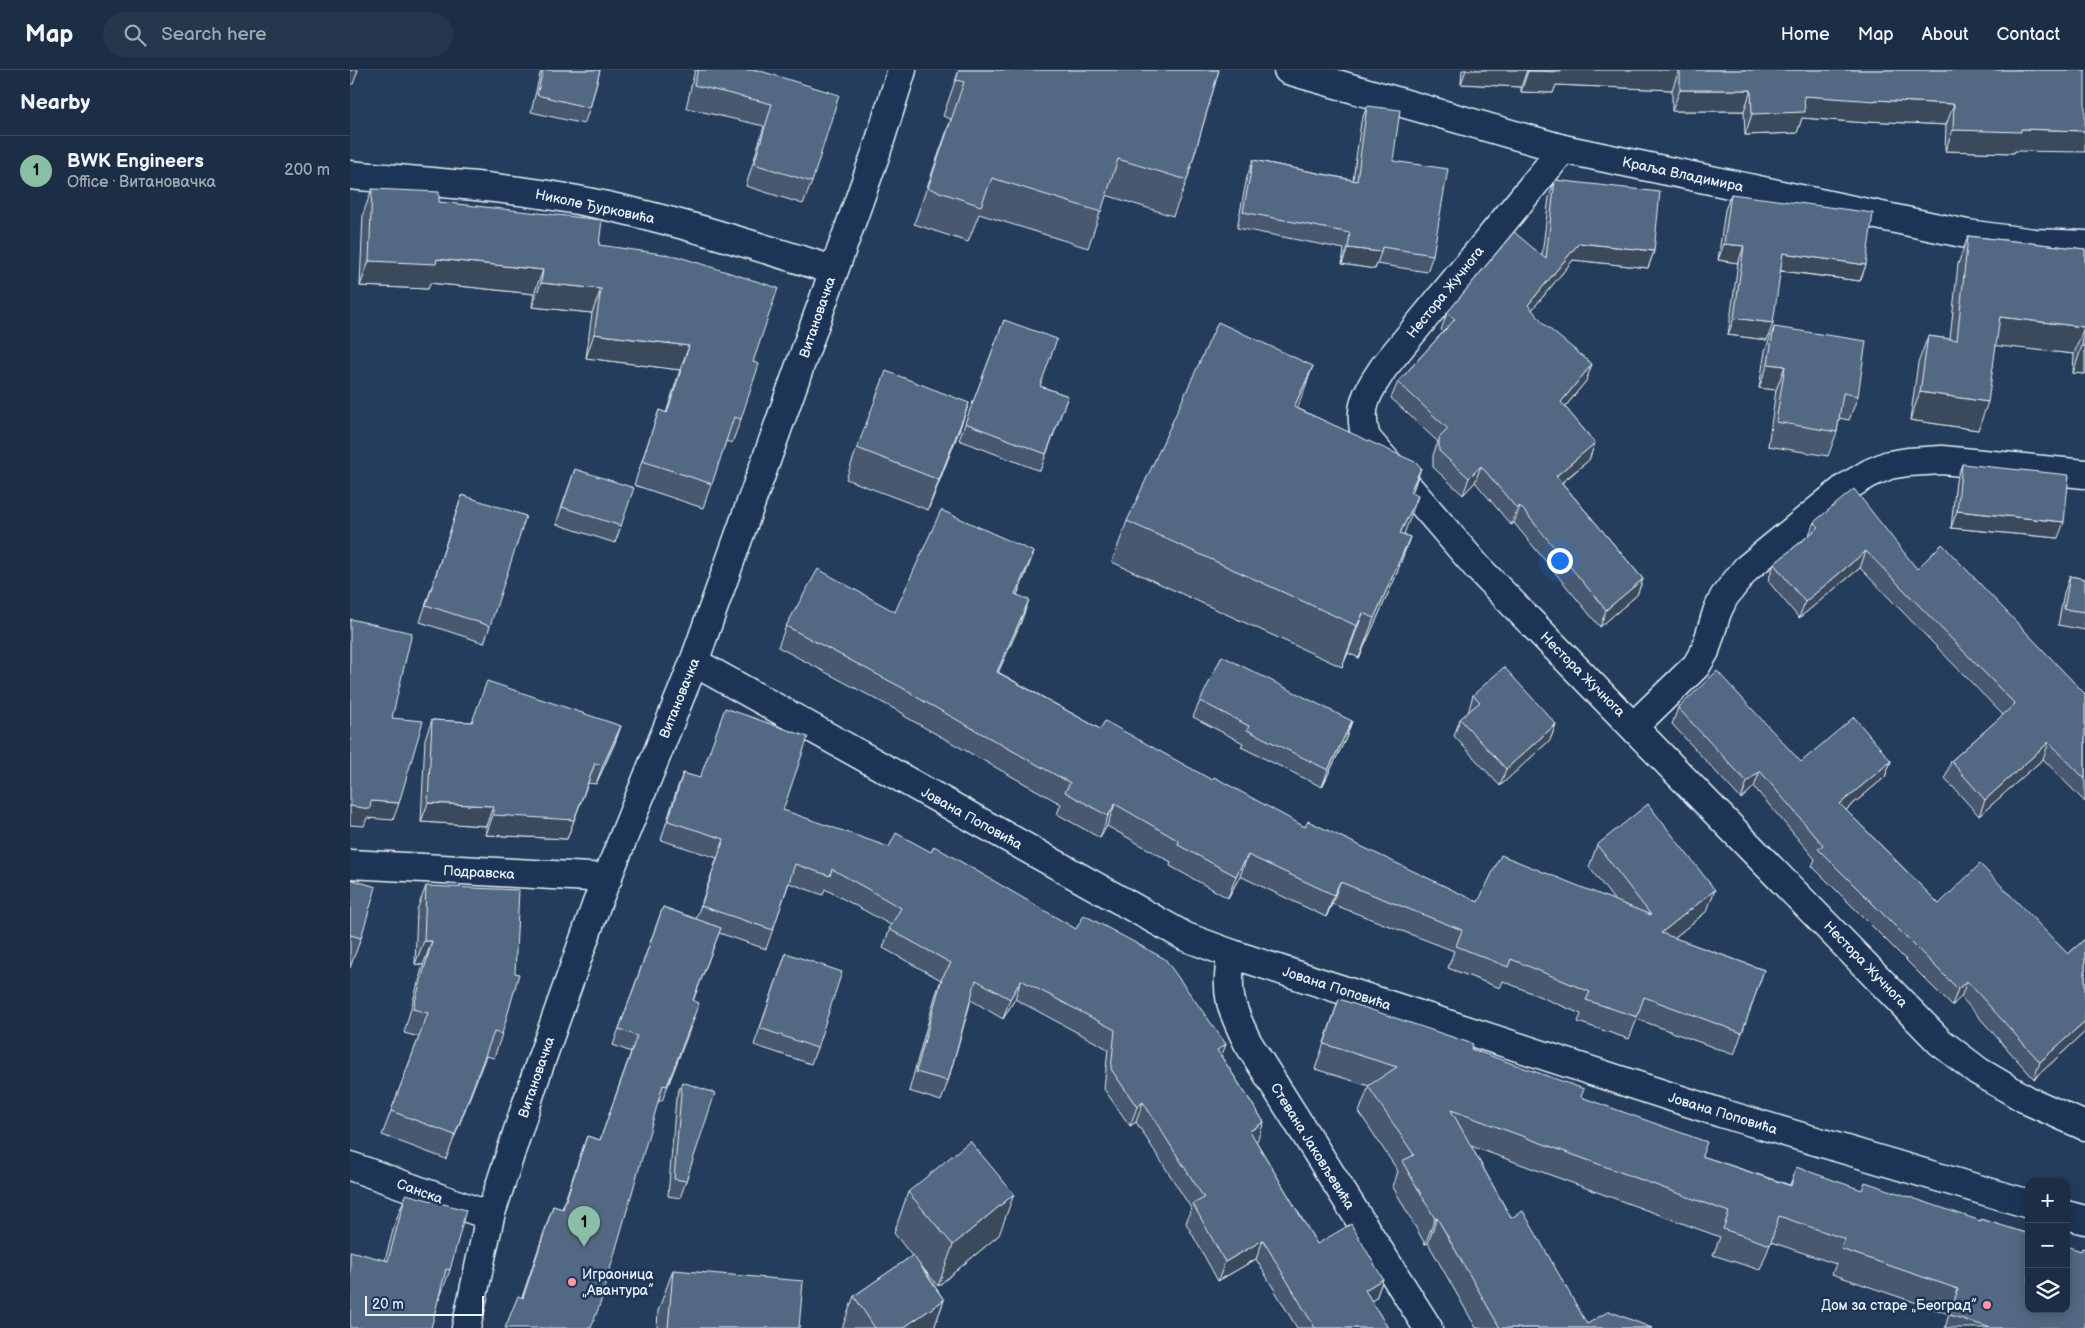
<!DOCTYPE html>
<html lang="en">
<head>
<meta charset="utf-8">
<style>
  :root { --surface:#1c2e46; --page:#25364d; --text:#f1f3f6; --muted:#a0a8b3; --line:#3a4a5f; --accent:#8abfa5 }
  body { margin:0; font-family:"Balsamiq Sans",sans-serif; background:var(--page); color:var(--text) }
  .controls { position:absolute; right:15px; bottom:15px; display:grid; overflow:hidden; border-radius:10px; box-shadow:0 2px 12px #0003 }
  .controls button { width:45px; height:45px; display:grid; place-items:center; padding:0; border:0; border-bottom:1px solid var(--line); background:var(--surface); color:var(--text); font:25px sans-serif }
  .scale { position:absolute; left:15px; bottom:12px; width:119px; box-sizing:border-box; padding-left:5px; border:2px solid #e8f1f8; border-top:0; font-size:14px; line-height:18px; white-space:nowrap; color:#e8f1f8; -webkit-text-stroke:4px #1d3557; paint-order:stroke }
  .you { position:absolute; left:1209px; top:490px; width:18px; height:18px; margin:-12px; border:4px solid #fff; border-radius:50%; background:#1a73e8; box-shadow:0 0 0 8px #1a73e833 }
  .badge { display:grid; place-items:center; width:32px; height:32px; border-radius:50%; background:var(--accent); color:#111; font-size:16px; font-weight:700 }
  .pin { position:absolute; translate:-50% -41px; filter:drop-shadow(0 1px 2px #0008) }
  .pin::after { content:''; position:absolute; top:26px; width:18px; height:15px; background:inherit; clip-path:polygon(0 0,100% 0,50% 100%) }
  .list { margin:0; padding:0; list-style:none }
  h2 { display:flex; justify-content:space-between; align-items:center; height:65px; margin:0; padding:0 20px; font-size:21px }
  h2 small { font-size:16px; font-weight:400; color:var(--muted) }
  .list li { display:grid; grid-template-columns:32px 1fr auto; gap:15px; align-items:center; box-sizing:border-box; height:70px; padding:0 20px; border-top:1px solid var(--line) }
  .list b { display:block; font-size:19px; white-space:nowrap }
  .list p { margin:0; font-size:16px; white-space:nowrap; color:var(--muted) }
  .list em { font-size:16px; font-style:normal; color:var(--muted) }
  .icon { flex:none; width:28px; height:28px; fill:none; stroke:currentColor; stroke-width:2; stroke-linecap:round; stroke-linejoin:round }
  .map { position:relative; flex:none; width:1735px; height:1258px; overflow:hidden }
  header { display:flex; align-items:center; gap:30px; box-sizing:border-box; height:70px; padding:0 25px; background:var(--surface); border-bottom:1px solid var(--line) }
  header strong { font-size:24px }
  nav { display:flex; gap:28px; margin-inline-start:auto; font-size:18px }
  .search { width:350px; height:45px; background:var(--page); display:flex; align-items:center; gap:12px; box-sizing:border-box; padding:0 18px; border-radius:28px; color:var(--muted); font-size:19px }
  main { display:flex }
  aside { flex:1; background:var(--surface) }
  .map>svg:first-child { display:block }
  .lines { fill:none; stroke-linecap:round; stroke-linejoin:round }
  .street-casing { stroke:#e8f1f8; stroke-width:31 }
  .secondary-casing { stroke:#e8f1f8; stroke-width:31 }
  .street { stroke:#1d3557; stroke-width:28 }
  .secondary { stroke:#1d3557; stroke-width:28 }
  .wall { fill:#475970; stroke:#e8f1f8 }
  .shaded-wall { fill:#3a485b; stroke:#e8f1f8 }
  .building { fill:#536782; stroke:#e8f1f8 }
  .poi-dot { fill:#ff9aa2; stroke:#1d3557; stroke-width:2 }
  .labels { text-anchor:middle; stroke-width:5; stroke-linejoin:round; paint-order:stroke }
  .street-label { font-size:14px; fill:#e8f1f8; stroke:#1d3557 }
  .poi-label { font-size:14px; fill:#e8f1f8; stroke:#1d3557; text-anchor:start }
</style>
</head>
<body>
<header>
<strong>Map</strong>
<div class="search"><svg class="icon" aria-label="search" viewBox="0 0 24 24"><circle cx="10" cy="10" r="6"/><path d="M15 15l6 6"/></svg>Search here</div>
<nav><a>Home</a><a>Map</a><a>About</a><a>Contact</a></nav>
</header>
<main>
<aside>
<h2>Nearby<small></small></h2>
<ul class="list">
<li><span class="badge">1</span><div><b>BWK Engineers</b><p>Office · Витановачка</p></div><em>200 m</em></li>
</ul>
</aside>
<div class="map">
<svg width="1735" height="1258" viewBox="0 0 1735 1258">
  <rect width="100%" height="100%" fill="#253d5d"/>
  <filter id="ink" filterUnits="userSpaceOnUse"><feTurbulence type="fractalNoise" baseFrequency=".02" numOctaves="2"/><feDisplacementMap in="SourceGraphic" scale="10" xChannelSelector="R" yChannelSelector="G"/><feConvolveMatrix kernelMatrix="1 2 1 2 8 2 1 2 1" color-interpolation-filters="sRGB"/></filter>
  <g filter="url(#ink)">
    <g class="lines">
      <defs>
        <g id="street">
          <path d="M938,0L1213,79L1617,164L1684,173L1735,175"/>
          <path d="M1213,79L1034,297C1017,323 1007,336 1016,368L1128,498L1590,972L1628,1001L1679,1031L1735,1056"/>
          <path d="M0,105C76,112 152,116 227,130C313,146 399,174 483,200"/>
          <path d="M344,592L836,867L882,884L1371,1043L1679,1134"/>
          <path d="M1284,656L1346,596L1355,581L1367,542L1374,527L1396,499L1495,418L1520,403L1539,395L1558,392L1592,390L1735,404"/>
          <path d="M0,794L258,808"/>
          <path d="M882,884C874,923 881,939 898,973L1078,1258"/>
          <path d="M0,1096L140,1146"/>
          <path d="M1716,1145L1735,1150"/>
        </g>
        <path id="secondary" d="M116,1258L140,1146L188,999L247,833L344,592L526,83L552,0"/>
      </defs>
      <use href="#street" class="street-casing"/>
      <use href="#secondary" class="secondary-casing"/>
      <use href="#street" class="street"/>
      <use href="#secondary" class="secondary"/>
    </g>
    <g class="wall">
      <path d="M191,0H250L240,38L234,54L181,42Z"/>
      <path d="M345,0H407L462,112L453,134L396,116L414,56L336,38Z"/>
      <path d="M609,0H869L837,110L823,146L756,125L738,178L629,144L618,172L564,154L601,49L593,46Z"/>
      <path d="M1112,0H1735L1665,81L1664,83L1595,81L1596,55L1518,51L1517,53L1452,48L1447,63L1395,65L1394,41H1322V20L1206,15L1203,23L1171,22V17L1111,14Z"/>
      <path d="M1017,36L1043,91L1083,185L1077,202L1027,194L1025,199L992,194L994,179L887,158L897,107L903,90L1003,110L1011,52Z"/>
      <path d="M1205,110L1304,181L1298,198L1223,190L1182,240L1236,311L1215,337L1245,373L1239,390L1212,413L1293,509L1287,525L1250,557L1164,453L1161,455L1125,412L1113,425L1083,397V385L1088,372L1041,328L1048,312L1093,262L1091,260L1097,243L1192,185L1199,127Z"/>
      <path d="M22,119L89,132L249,175L403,292L391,349L382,373L376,371L353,438L284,415L309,340L316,343L330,300L236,288L242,243L182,237L184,224L80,213L78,219L10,216L13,144Z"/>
      <path d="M1381,124L1516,195L1510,211L1430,201L1417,270L1378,265L1388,193L1368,190L1375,140Z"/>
      <path d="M1618,166L1735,179V304L1723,303L1724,284L1646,275L1628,360L1560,350L1568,293L1578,266L1600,269L1608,194Z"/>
      <path d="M654,250L690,316L718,326L690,401L609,370Z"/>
      <path d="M1424,257L1508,326L1499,350L1489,348L1487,362L1478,386L1418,376L1426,320L1409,318L1415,281Z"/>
      <path d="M619,333L578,440L496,409L507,378Z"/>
      <path d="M947,338L1071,398L1062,423L1054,464L1060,467L1045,508L1009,588L998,583L992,597L762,492L777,451Z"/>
      <path d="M1612,394L1708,468L1601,458L1606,411Z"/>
      <path d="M225,399L271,456L265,473L206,454Z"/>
      <path d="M112,425L140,556L134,573L70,552Z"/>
      <path d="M1464,452L1567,499L1735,624V732L1693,689L1629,746L1595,708L1601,691L1653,645L1510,498L1449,548L1418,511L1424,494L1459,465Z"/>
      <path d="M676,503L667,525L671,552L648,602L750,659L862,710L955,757L1128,832L1265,831L1239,797L1247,775L1357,841L1324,868L1414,900L1384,985L1287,949L1279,969L1228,952L1231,944L1153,911L1150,918L1098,898L1104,881L982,834L976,847L890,806L878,828L820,796L821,792L757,756L750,768L707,744L711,734L554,646V644L428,577L436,556L545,542Z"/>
      <path d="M1720,506L1735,509V560L1708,555L1714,523Z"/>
      <path d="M1123,625L1206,654L1200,670L1150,716L1104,666L1110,649L1118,643Z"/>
      <path d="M850,631L1002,651L996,668L972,717L891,677L893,673L843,647Z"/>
      <path d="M1328,638L1451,692L1541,691L1535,707L1496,740L1589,834L1718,884L1735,869V962L1684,1009L1611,927L1602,936L1462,796L1465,789L1404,717L1391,729L1322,654Z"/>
      <path d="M82,650L122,652L271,656L264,675L246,714L238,713L217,769L136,765V756L71,752L75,669Z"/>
      <path d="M333,703L433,740L876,974L871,986L914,1052L906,1071L967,1174L1033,1209L1026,1228L1021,1231L1038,1258H947L906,1189L868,1211L836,1153L841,1138L786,1052L780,1056L754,1019L758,979L665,929L653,949L621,930L598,1011L591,1031L559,1021L585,927L591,910L533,878L541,855L475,819L473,825L439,813L416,879L369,863L343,931L344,949L312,1031H309L172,1227L203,1136L212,1139L237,1066L250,1070L281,982L263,975L313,837L346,849L367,788L311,770L326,722Z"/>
      <path d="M0,809L11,868L0,898Z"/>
      <path d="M76,816L152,964L144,988L136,986L96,1089L32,1065L69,967L54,963L73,895L65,894L67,840Z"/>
      <path d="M436,883L467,978L461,994L404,975Z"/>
      <path d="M989,929L1121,979L1231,1027L1352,1086L1440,1115L1446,1097L1735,1258H1595L1599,1244L1482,1204L1486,1194L1421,1172L1410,1200L1363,1185L1370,1167L1121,1076L1161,1148L1237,1254L1302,1258H1126L1078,1173L1075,1174L1043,1117L1048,1101L1009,1042L1019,1016L965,999Z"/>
      <path d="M332,1012L336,1111L330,1128L318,1126L326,1028Z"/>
      <path d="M558,1122L649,1165L588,1216L572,1197L594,1230L584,1258H492L504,1226L562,1186L544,1163Z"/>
      <path d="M56,1124L100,1200L89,1230L35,1190L45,1153Z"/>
      <path d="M323,1200L449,1258H307L308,1241Z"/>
    </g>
    <g class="shaded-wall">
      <path d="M0,0H8L3,14H0Z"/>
      <path d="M1116,0H1177L1171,17L1111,14Z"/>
      <path d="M1209,0H1329L1322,20L1206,15L1203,23L1171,22L1178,1Z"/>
      <path d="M1330,20H1401L1394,41H1322Z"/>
      <path d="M1454,26L1525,30L1604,34L1596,55L1518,51L1517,53L1452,48L1447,63L1395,65L1402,44Z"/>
      <path d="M1671,59L1735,61V82L1665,81L1664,83L1595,81L1603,60Z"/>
      <path d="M1229,173L1304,181L1298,198L1223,190L1172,252L1178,235Z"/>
      <path d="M1374,174L1394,176L1388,193L1368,190Z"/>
      <path d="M998,178L1031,182L1025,199L992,194Z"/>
      <path d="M1433,183L1516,195L1510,211L1426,200Z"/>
      <path d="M87,189L193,200L184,224L80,213L78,219L10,216L19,191Z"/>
      <path d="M191,213L251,219L242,243L182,237Z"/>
      <path d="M1650,247L1734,257L1724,284L1640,275Z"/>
      <path d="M1384,248L1423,253L1417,270L1378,265Z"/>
      <path d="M244,264L339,276L330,300L236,288Z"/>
      <path d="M1732,276H1735V304L1723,303Z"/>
      <path d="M1242,294L1236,311L1205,349L1211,332Z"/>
      <path d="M1418,294L1435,296L1426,320L1409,318Z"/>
      <path d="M963,296L948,337L929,378L944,337Z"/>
      <path d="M1570,322L1638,332L1628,360L1560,350Z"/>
      <path d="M619,333L608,364L578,440L589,410Z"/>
      <path d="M1245,373L1239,390L1200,422L1206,406Z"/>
      <path d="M1131,396L1125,412L1113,425L1119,408Z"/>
      <path d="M1071,398L1056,439L1060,422Z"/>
      <path d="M1068,426L1053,467L1050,463Z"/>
      <path d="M1170,436L1164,453L1161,455L1167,439Z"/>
      <path d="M1607,441L1714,452L1708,468L1601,458Z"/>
      <path d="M1060,467L1045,508L1009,588L1024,548Z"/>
      <path d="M1516,481L1510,498L1449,548L1455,532Z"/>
      <path d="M684,482L676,503L658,546L665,524Z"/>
      <path d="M1293,509L1287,525L1250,557L1256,540Z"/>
      <path d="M679,530L671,552L639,623L647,602Z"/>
      <path d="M1013,543L998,583L992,597L1007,556Z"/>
      <path d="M1002,651L996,668L972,717L978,700Z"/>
      <path d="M1206,654L1200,670L1150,716L1156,699Z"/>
      <path d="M271,656L264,675L246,714L253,695Z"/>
      <path d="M1699,672L1693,689L1629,746L1635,730Z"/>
      <path d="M1541,691L1535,707L1484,750L1490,734Z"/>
      <path d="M245,693L217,769L136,765L143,745Z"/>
      <path d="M1410,701L1404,717L1391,729L1397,712Z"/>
      <path d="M21,731L49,733L43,750L17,748L14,756L0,755V736Z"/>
      <path d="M78,733L143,736L136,756L71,752Z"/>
      <path d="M765,734L757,756L750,768L758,746Z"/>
      <path d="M898,785L890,806L878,828L886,806Z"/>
      <path d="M990,812L982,834L976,847L984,825Z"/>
      <path d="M1365,820L1357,841L1303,885L1311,863Z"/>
      <path d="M74,871H82L73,895L65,894Z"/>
      <path d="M671,910L665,929L653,949L660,929Z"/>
      <path d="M1617,911L1611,927L1602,936L1608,919Z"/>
      <path d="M1735,951V962L1684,1009L1690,992Z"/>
      <path d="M876,974L869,993L867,980Z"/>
      <path d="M793,1032L786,1052L780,1056L787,1037Z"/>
      <path d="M914,1052L907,1071L893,1080L900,1061Z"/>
      <path d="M664,1124L649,1165L588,1216L603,1175Z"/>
      <path d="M1087,1148L1078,1173L1075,1174L1085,1149Z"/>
      <path d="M913,1170L906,1189L868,1211L875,1192Z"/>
      <path d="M1033,1209L1026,1228L1008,1239L1015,1220Z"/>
      <path d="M594,1230L584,1258H553Z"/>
    </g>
    <g class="building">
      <path d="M193,0H250L240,38L187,25Z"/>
      <path d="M348,0H407L489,25L462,112L404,94L422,34L344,15Z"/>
      <path d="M609,0H869L837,110L768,89L751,142L642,108L631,136L578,118L614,12L606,10Z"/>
      <path d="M1178,0H1211V2L1178,1Z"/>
      <path d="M1330,0H1735V61L1671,59V62L1603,60L1604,34L1525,30V31L1454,26L1455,42L1402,44L1401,20H1330Z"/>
      <path d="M1017,36L1050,40L1043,91L1098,99L1083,185L1032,177L1031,182L998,178L1000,163L893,142L903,90L1007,111Z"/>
      <path d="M1205,110L1310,122L1304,181L1229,173L1178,235L1196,256L1242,294L1211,332L1245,373L1206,406L1293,509L1256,540L1170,436L1167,439L1131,396L1119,408L1089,381V368L1098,359L1048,312L1105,249L1097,243L1164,162L1196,189Z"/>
      <path d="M22,119L89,122V132L252,150L249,175L326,186L428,218L403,292L409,294L391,349L384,347L362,414L292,391L309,340L317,343L339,276L244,264L251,219L191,213L193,200L87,189L86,194L19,191Z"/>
      <path d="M1381,124L1523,143L1516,195L1433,183L1423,253L1384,248L1394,176L1374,174Z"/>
      <path d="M1618,166L1735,179V276H1732L1734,257L1650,247L1638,332L1570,322L1578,266L1607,270Z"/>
      <path d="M654,250L707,269L690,316L718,326L696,384L615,353Z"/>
      <path d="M868,252L963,296L944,337L1067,393L1071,398L1060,422L1068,426L1050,463L1060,467L1024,548L1013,543L1007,556L777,451Z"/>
      <path d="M1424,257L1516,271L1508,326L1493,323L1487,362L1426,352L1435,296L1418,294Z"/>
      <path d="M536,301L619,333L589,410L507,378Z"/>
      <path d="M1612,394L1719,405L1714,452L1607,441Z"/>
      <path d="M225,399L284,418L271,456L212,437Z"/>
      <path d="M1504,419L1567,499L1592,474L1735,624V709L1699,672L1635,730L1601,691L1665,634L1516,481L1455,532L1424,494L1469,457L1464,452Z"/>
      <path d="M112,425L176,446L140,556L76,535Z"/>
      <path d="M591,440L684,482L665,524L679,530L647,602L750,659L755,651L862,710L864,707L955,757L958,751L1128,832L1151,785L1301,845L1247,775L1298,734L1365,820L1311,863L1414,900L1392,963L1294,927L1287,947L1236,930L1240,922L1161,889L1158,897L1106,876L1112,860L990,812L984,825L898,785L886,806L828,775L829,771L765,734L758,746L715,722L720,713L561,624L562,623L436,556L468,499L545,542Z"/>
      <path d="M1720,506L1735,509V542L1714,539Z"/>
      <path d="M0,549L62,563L42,648L73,651L49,733L21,731L20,739L0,736Z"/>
      <path d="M872,586L1002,651L978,700L897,660L899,656L850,631Z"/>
      <path d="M1154,597L1206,654L1156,699L1110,649L1130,632L1123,625Z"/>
      <path d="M1367,601L1451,692L1504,647L1541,691L1490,734L1589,834L1630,794L1718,884L1735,869V951L1690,992L1617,911L1608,919L1468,779L1473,775L1410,701L1397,712L1328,638Z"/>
      <path d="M137,611L271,656L253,695L245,693L224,750L143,745V736L78,733L82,650L122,652Z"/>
      <path d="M375,638L458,667L433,740L539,777L546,763L581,782L584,776L726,859L734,845L815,889L876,974L867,980L914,1052L900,1061L967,1174L1001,1154L1033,1209L1015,1220L1038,1258H965L913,1170L875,1192L843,1134L854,1128L793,1032L787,1037L761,999L765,960L671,910L660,929L626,910L598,1011L566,1002L592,908L601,893L539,859L551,838L482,799L480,806L445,794L423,860L351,836L374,769L318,751L333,703L350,708Z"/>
      <path d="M0,809L26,817L11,868L0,865Z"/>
      <path d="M76,816L169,820L165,903L169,904L152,964L144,962L105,1065L41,1041L78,943L63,939L82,871H74Z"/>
      <path d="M313,837L371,858L343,930L349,933L317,1016L313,1015L250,1234L241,1258H155L168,1226L173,1228L203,1136L213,1139L237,1066L250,1070L287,966L269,959Z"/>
      <path d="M436,883L492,902L467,978L410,958Z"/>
      <path d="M989,929L1123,974L1121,979L1234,1019L1231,1027L1357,1072L1352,1086L1441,1116L1446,1097L1512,1120L1515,1112L1631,1151V1149L1679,1164V1239H1716V1176L1731,1181L1732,1178L1735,1179V1258H1641L1600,1245L1608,1219L1491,1179L1495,1169L1429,1146L1420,1175L1373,1159L1379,1142L1101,1040L1161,1148L1173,1141L1237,1254L1259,1241L1302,1258H1150L1087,1148L1085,1149L1052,1091L1064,1085L1018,1016L1047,997L974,974Z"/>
      <path d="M332,1012L365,1023L336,1111L324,1109Z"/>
      <path d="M620,1071L664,1124L603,1175L558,1122Z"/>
      <path d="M56,1124L116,1140L100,1200L96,1199L81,1258H0V1181L38,1191Z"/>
      <path d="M563,1185L594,1230L553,1258H525L504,1226Z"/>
      <path d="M323,1200L453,1211L449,1258H318Z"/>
    </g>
  </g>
  <g class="poi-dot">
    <circle cx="222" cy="1212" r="5"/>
    <circle cx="1637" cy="1235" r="5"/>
  </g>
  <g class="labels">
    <g class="street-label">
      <text transform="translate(1333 104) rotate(12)" y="5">Краља Владимира</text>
      <text transform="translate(245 136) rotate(12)" y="5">Николе Ђурковића</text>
      <text transform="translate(1095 222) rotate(-51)" y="5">Нестора Жучнога</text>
      <text transform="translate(467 247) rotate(-71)" y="5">Витановачка</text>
      <text transform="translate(1233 604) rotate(45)" y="5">Нестора Жучнога</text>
      <text transform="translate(329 628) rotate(-68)" y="5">Витановачка</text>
      <text transform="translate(622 748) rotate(29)" y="5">Јована Поповића</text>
      <text transform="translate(129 802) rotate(3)" y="5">Подравска</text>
      <text transform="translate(1516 894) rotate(46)" y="5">Нестора Жучнога</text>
      <text transform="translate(987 918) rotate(18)" y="5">Јована Поповића</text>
      <text transform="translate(186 1007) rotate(-71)" y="5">Витановачка</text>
      <text transform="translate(1373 1043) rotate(17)" y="5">Јована Поповића</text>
      <text transform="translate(963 1076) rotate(58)" y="5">Стевана Јаковљевића</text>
      <text transform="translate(70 1121) rotate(20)" y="5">Санска</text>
    </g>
    <g class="poi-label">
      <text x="232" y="1209">Играоница<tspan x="232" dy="16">„Авантура”</tspan></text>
      <text x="1627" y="1240" text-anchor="end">Дом за старе „Београд”</text>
    </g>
  </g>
</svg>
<div class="controls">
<button>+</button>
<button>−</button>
<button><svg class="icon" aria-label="layers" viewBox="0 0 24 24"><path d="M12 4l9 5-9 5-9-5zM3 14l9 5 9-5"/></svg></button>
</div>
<div class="scale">20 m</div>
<div class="you"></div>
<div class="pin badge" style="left:234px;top:1177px">1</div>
</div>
</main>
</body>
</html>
